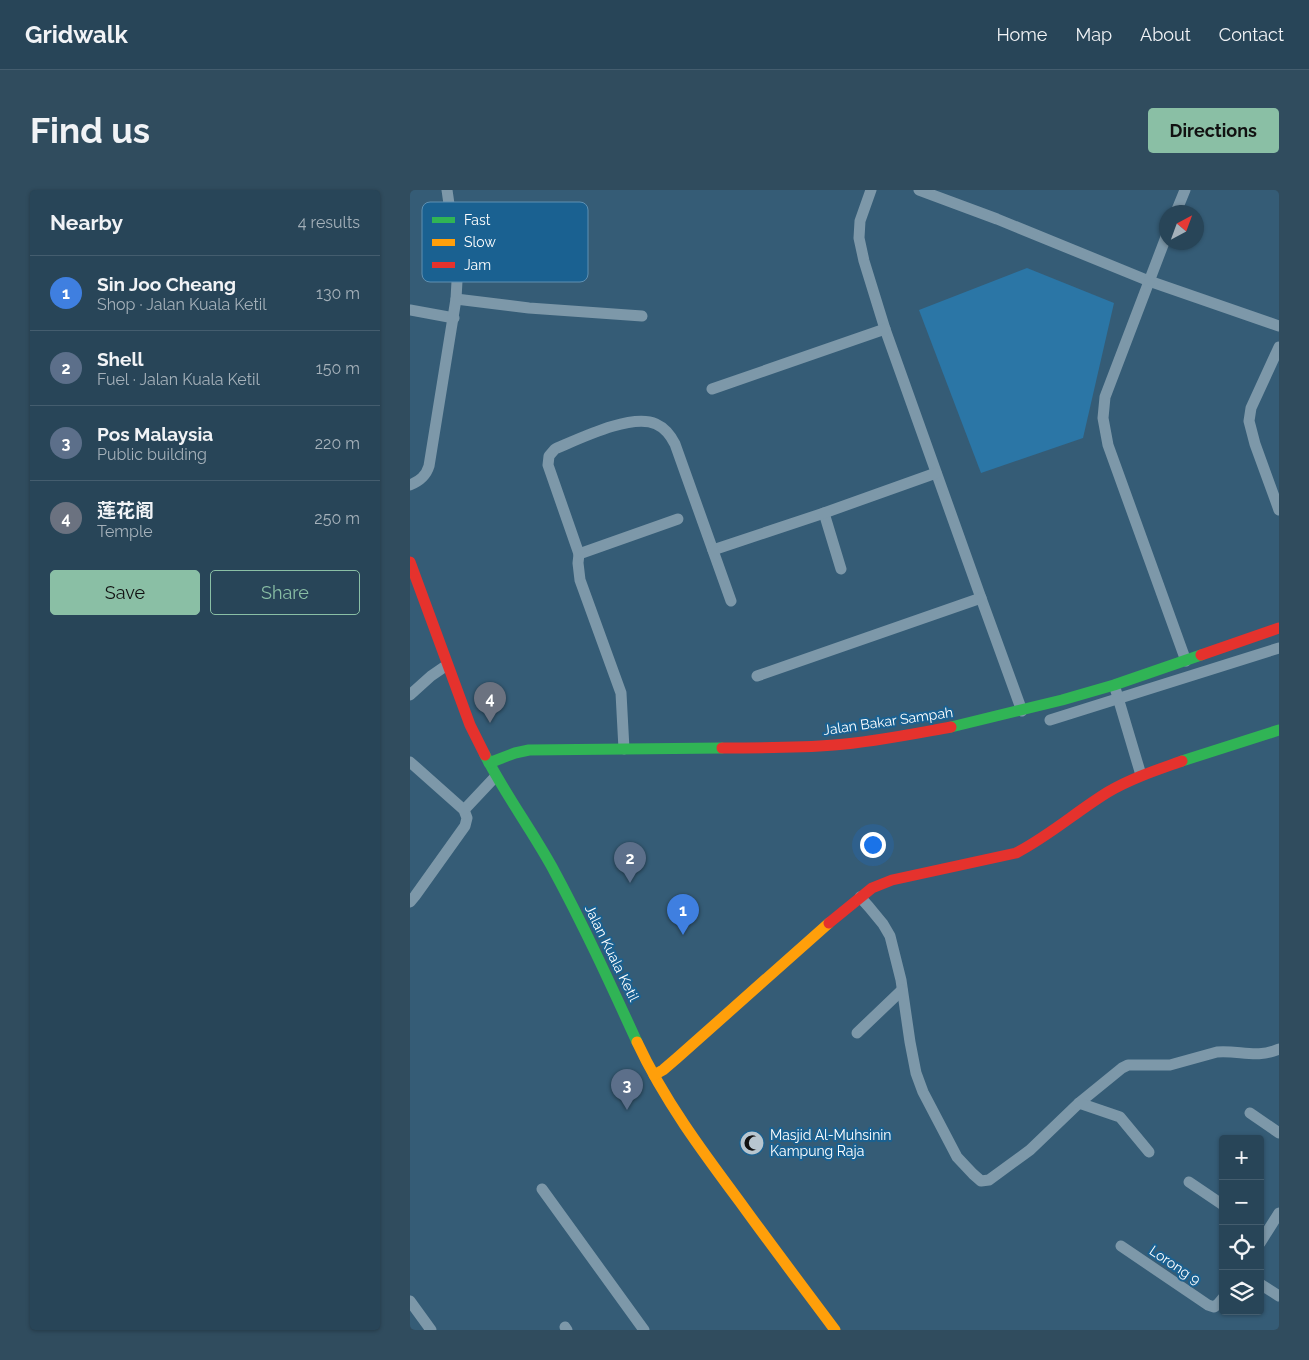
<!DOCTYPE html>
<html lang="en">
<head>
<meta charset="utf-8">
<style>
  :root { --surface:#284558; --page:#304c5e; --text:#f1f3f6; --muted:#a5b1ba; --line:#445d6e; --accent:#8abfa5 }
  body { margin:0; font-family:Raleway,"Noto Sans SC",sans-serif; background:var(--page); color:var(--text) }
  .controls { position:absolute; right:15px; bottom:15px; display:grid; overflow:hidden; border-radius:5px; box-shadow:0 1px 4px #0004 }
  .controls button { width:45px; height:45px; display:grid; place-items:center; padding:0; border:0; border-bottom:1px solid var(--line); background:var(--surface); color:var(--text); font:25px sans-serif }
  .compass { position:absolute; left:749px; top:15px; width:45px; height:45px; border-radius:50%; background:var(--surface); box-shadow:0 1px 4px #0004; rotate:41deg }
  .you { position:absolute; left:462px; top:654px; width:18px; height:18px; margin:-12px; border:4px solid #fff; border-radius:50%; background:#1a73e8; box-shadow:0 0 0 8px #1a73e833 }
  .badge { display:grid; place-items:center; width:32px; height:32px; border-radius:50%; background:var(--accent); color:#fff; font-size:16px; font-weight:700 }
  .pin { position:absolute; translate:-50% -41px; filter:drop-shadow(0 1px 2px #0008) }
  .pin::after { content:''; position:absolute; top:26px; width:18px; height:15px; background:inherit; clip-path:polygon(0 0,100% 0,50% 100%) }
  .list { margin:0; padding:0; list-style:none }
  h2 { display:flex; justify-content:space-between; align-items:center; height:65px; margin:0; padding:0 20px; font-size:21px }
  h2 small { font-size:16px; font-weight:400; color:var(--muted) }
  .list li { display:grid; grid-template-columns:32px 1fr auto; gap:15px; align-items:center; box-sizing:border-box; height:75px; padding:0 20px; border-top:1px solid var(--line) }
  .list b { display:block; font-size:19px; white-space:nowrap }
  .list p { margin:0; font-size:16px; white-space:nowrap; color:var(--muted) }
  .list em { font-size:16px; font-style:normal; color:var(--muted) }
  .actions { display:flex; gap:10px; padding:15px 20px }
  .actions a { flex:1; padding:11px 0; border:1px solid var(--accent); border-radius:5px; text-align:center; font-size:18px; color:var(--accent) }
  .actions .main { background:var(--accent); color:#111 }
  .icon { flex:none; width:28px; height:28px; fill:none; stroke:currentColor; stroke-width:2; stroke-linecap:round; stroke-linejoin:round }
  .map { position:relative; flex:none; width:869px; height:1140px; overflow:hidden; border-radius:5px }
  header { display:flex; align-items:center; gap:30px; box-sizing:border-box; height:70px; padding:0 25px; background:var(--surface); border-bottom:1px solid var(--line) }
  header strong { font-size:24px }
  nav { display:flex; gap:28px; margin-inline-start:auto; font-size:18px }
  .intro { display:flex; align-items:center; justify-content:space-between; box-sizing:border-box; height:120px; padding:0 30px }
  h1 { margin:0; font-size:35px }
  .button { padding:12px 22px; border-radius:5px; background:var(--accent); color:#111; font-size:18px; font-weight:700 }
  main { display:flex; gap:30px; padding:0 30px }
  aside { flex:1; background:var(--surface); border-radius:5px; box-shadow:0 1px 4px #0004 }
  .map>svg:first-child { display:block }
  .green { fill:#2b76a6 }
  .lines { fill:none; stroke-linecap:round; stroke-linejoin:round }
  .street { stroke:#7d98a9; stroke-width:11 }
  .fast { stroke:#30b455; stroke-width:11 }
  .slow { stroke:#ff9f0a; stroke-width:11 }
  .jam { stroke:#e5322d; stroke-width:11 }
  .labels { text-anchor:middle; stroke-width:4; stroke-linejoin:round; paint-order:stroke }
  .street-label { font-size:14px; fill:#fff; stroke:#1a6191 }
  .poi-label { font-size:14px; fill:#fff; stroke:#1a6191; text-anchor:start }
  .key { fill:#1a6191; stroke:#5f90b2; stroke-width:1 }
  .key-label { font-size:14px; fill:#fff }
</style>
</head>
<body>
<header>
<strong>Gridwalk</strong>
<nav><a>Home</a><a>Map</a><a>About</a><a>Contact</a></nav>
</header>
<div class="intro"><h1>Find us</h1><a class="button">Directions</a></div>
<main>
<aside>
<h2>Nearby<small>4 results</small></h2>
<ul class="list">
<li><span class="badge" style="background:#3f7fe0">1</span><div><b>Sin Joo Cheang</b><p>Shop · Jalan Kuala Ketil</p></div><em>130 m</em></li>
<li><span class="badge" style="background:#5c6f8a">2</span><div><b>Shell</b><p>Fuel · Jalan Kuala Ketil</p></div><em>150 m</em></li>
<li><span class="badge" style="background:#5c6f8a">3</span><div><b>Pos Malaysia</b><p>Public building</p></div><em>220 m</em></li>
<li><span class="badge" style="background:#6b7280">4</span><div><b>莲花阁</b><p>Temple</p></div><em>250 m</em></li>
</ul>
<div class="actions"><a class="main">Save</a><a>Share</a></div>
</aside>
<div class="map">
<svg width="869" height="1140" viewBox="0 0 869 1140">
  <rect width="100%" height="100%" fill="#355c76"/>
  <path class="green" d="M617,78L704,113L673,248L571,283L509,120Z"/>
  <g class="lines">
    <g class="street">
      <path d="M461,0L450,31L449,48L454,71L475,139L571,408L612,521"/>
      <path d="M509,0L587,29L739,91L869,136"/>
      <path d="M766,22L775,0"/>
      <path d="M756,47L695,207L693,228L698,255L776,471"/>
      <path d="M46,109L119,118L232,126"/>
      <path d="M0,120L44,128"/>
      <path d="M869,157L841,218L839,231L845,254L869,320"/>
      <path d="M302,199L475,139"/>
      <path d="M0,295C10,291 16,286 19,276L46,109L47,91L46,63L37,0"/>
      <path d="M414,323L431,379"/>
      <path d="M303,360L414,323L526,283"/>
      <path d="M169,364L138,275L139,266L145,259C169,249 221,223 246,234C255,238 261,246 265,254L321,411"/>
      <path d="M347,486L571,408"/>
      <path d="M706,501L731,585"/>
      <path d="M0,505L21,486L37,475"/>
      <path d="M640,530L869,458"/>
      <path d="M214,559L211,503L170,390L168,373L169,364L268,329"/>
      <path d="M0,572L54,620L57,628L55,636L5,706L0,712"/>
      <path d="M54,620L86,586"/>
      <path d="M450,707L459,717L473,734L480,746L491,790L500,852L506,883L513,902L547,967L563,984L571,991L579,990L620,960L669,913L712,878L718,875H760L807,862C829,860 847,869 869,859"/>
      <path d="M447,843L492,800"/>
      <path d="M669,913L710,927L739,962"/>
      <path d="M840,923L869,943"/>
      <path d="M779,992L813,1015"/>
      <path d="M132,999L234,1140"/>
      <path d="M850,1053L869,1023"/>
      <path d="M711,1056L798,1115L804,1117L808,1114L813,1108"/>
      <path d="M850,1094L869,1106"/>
      <path d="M0,1111L21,1140"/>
      <path d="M155,1137L157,1140"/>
    </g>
    <g class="fast">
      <path d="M541,537L652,510L704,495L791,465"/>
      <path d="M75,565C95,604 121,639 142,677C173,734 200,793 227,852"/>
      <path d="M772,571L869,540"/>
      <path d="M79,573L105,563L119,560L312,558"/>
    </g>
    <g class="slow">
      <path d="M227,852C254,910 292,961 330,1012C361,1055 393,1097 425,1140"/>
      <path d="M244,885L253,880L267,868L419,733"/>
    </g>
    <g class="jam">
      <path d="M0,372L60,535L75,565"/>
      <path d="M791,465L869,438"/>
      <path d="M312,558C349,558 387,558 424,555C463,552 502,544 541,537"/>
      <path d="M419,733L462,698L482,690L606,663C639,646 667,621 698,602C722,588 747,580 772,571"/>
    </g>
  </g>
  <defs>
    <symbol id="mosque-disc" viewBox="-11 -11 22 22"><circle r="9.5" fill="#b8c6cf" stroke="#1a6191"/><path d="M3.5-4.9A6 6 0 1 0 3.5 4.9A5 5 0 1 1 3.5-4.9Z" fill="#111"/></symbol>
  </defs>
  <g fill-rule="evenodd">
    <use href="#mosque-disc" x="328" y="939" width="28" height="28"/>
  </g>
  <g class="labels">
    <g class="street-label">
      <text transform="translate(478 531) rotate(-8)" y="5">Jalan Bakar Sampah</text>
      <text transform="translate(202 763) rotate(64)" y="5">Jalan Kuala Ketil</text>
      <text transform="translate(765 1075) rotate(34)" y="5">Lorong 9</text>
    </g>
    <g class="poi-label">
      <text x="360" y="950">Masjid Al-Muhsinin<tspan x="360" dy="16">Kampung Raja</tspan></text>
    </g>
  </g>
  <rect x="12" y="12" width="166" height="80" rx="8" class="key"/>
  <rect x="22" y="27" width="23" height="6" fill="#30b455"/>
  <rect x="22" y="49" width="23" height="7" fill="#ff9f0a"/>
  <rect x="22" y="72" width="23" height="6" fill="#e5322d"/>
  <g class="key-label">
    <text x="54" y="35">Fast</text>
    <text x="54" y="57">Slow</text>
    <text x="54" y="80">Jam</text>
  </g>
</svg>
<div class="controls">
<button>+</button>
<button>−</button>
<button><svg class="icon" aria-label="locate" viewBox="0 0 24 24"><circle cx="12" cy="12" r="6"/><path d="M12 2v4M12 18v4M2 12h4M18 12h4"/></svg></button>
<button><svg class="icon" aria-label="layers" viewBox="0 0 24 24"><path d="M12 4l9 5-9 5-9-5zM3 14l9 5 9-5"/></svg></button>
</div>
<svg class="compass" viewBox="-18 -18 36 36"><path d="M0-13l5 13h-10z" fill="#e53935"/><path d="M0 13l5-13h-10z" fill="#a5b1ba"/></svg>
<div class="you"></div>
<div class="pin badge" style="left:273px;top:745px;background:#3f7fe0">1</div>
<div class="pin badge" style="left:220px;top:693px;background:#5c6f8a">2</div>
<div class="pin badge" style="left:217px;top:920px;background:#5c6f8a">3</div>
<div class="pin badge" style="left:80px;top:533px;background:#6b7280">4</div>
</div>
</main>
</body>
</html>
